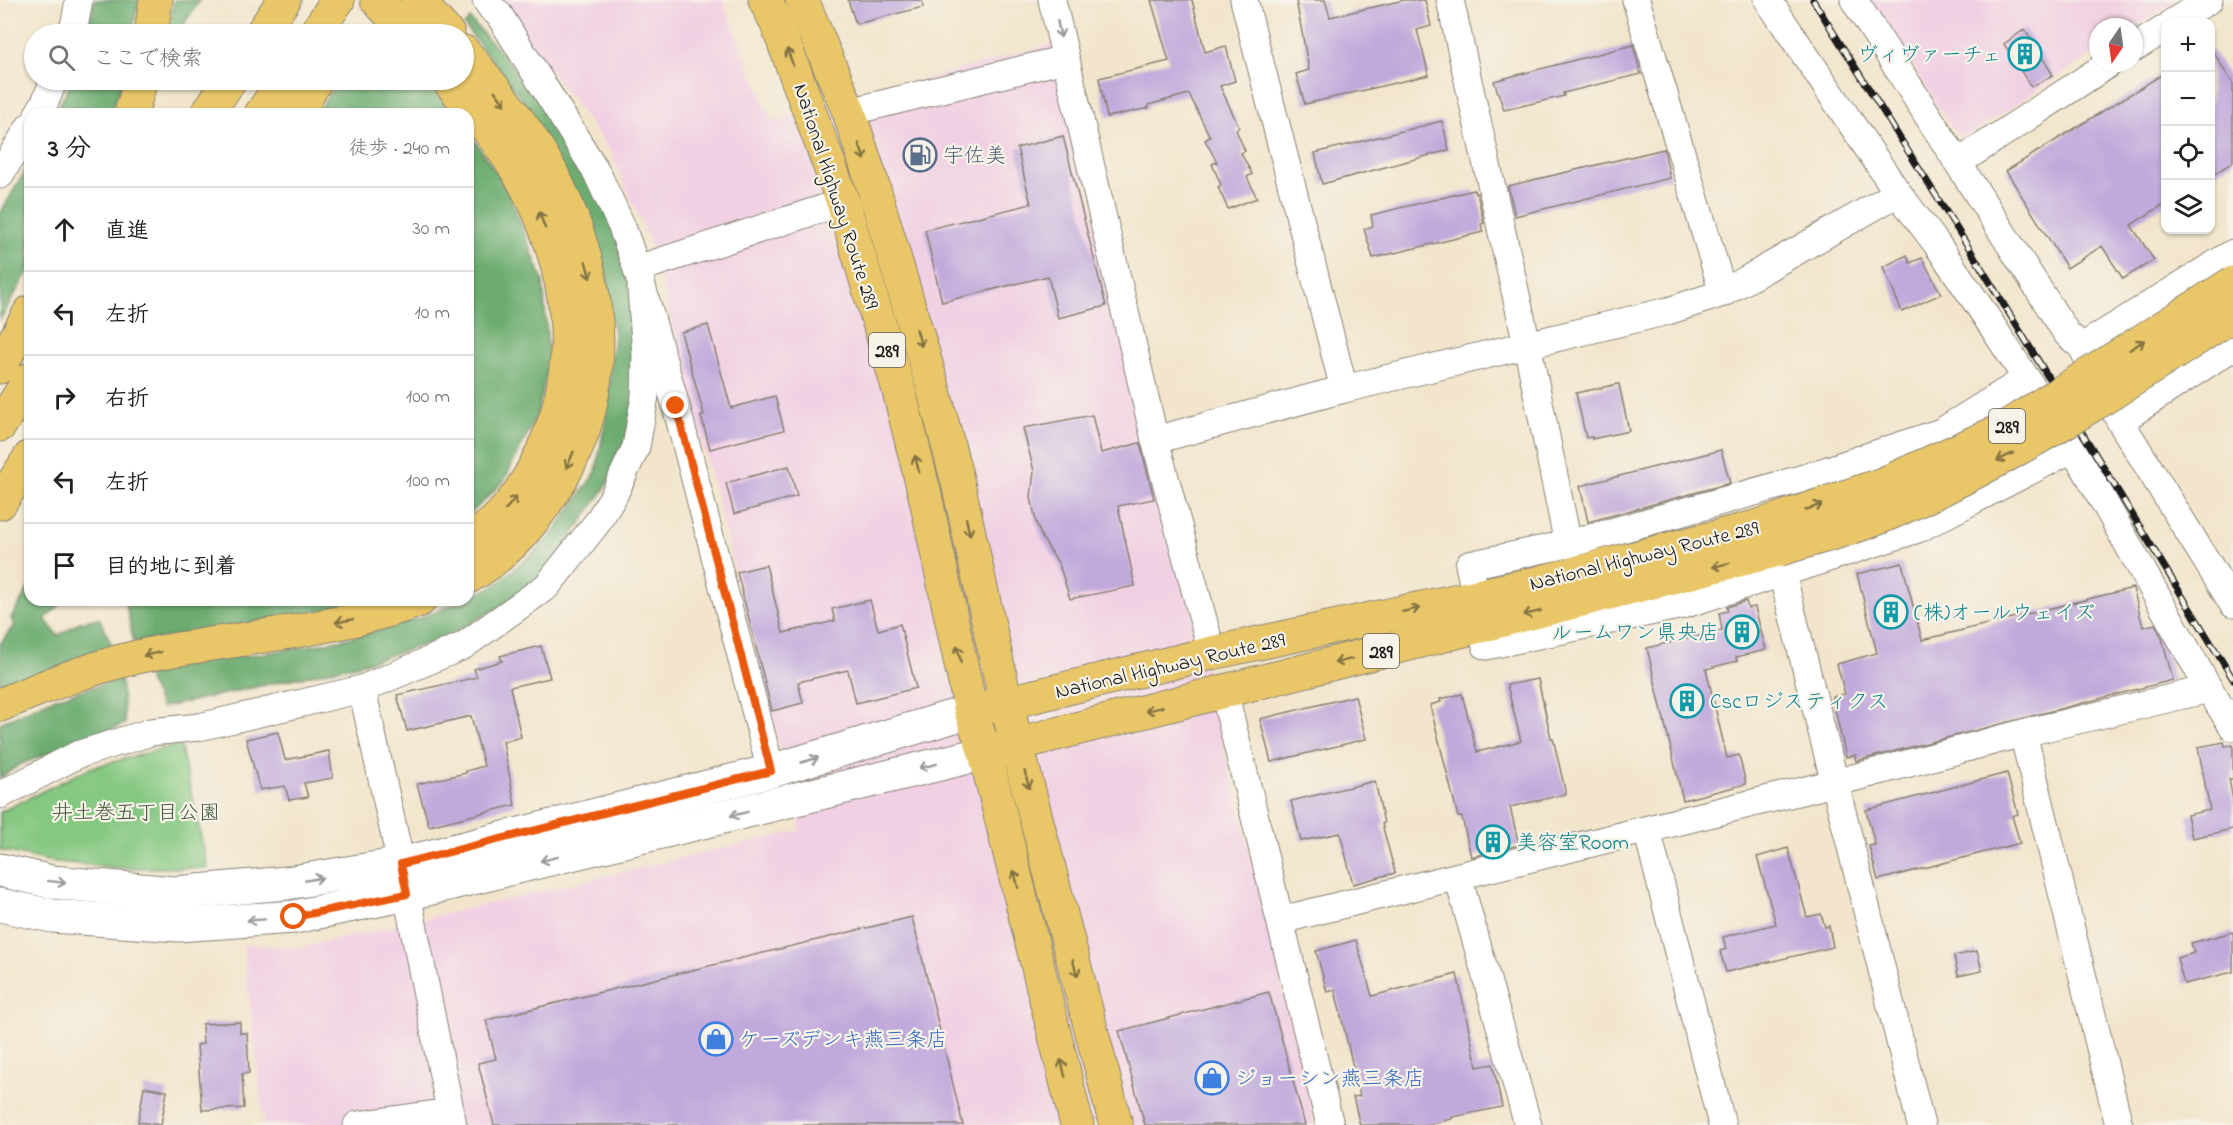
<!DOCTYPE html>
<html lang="ja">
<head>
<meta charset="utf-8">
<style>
  :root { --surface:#fff; --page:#f6f6f6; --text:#202124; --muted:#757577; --line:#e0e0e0 }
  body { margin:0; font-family:"Indie Flower","Klee One",sans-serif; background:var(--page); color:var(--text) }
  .controls { position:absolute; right:18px; top:18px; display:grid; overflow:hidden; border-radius:12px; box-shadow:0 2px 4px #0004 }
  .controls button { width:54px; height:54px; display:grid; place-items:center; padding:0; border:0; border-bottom:2px solid var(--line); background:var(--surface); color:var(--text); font:30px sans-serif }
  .compass { position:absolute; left:2089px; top:18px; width:54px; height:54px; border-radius:50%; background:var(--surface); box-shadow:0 2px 4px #0004; rotate:193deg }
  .stop { position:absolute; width:18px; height:18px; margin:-14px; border:4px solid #ea580c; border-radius:50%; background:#fff }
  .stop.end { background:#ea580c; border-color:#fff; box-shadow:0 2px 6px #0008 }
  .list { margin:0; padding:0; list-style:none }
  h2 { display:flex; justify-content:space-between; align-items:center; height:78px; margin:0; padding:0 24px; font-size:26px }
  h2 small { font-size:20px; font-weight:400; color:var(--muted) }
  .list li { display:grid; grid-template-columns:39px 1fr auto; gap:18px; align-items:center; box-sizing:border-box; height:84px; padding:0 24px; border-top:2px solid var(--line) }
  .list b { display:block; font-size:22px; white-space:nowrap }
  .list em { font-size:20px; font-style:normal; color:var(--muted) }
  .icon { flex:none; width:33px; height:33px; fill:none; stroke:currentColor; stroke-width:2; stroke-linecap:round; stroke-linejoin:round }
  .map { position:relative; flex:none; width:2233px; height:1125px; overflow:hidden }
  .search { position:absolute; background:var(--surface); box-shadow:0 2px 4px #0004; left:24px; top:24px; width:450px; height:66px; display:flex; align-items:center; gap:15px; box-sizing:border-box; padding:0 21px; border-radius:33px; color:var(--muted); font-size:22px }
  .panel { position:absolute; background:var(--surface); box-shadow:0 2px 4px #0004; left:24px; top:108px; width:450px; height:498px; border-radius:18px }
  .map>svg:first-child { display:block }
  .built { fill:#f1d0e3 }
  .green { fill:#85c881; stroke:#50724e; stroke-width:1.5 }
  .forest { fill:#6cac6f; stroke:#446446; stroke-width:1.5 }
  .building { fill:#c0a9db }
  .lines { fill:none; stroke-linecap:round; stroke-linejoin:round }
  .minor-casing { stroke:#878074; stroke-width:29 }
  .tertiary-casing { stroke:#878074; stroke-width:35 }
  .trunk-casing { stroke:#878074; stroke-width:35 }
  .motorway-casing { stroke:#878074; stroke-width:35 }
  .minor { stroke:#fff; stroke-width:27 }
  .tertiary { stroke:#fff; stroke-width:33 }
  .trunk { stroke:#e9c769; stroke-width:33 }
  .motorway { stroke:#e9c769; stroke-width:33 }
  .rail-casing { stroke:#1c1c1c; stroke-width:7 }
  .rail { stroke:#f7f3e8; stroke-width:4.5; stroke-dasharray:14; stroke-linecap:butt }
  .trunk-bridge-casing { stroke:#878074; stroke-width:35; stroke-linecap:butt }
  .trunk-bridge { stroke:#e9c769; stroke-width:33 }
  .oneway { stroke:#999 }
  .oneway2 { stroke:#827242 }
  .route { stroke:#ea580c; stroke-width:8 }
  .labels { text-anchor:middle; stroke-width:4.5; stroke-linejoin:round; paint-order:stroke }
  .shield { fill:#f7f3e8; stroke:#5e5c59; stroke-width:1.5 }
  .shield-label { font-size:20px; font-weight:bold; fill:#1c1c1c }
  .culture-label { font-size:21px; fill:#0d838f; stroke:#f7f3e8; text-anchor:start }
  .service-label { font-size:21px; fill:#4e5e75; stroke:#f7f3e8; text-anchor:start }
  .street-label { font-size:21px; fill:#1c1c1c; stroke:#f7f3e8 }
  .park-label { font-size:21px; fill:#41583f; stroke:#f7f3e8 }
  .shop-label { font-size:21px; fill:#366cbe; stroke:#f7f3e8; text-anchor:start }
</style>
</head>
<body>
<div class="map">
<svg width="2233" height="1125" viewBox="0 0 2233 1125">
  <rect width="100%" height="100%" fill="#f7f3e8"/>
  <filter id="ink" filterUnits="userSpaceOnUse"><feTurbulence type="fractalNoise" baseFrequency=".0167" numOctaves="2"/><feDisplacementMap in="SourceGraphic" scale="12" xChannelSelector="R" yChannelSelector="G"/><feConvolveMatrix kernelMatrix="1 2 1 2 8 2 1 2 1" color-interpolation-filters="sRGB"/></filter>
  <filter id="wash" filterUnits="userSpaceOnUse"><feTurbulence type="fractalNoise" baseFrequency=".008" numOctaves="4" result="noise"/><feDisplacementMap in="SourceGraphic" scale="24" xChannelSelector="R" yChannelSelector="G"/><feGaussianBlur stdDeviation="1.35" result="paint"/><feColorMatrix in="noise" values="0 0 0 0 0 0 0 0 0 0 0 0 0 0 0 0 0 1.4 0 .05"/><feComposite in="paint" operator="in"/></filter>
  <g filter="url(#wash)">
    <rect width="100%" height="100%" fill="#f2e5cc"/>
    <g class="built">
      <path d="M486,0H722L772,121L1053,44L1316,1125H264L243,944L301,948L801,830L653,250L610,150L539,56Z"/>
      <path d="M1870,0H2177L2134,28L2098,27V51L1967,136L1955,133Z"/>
    </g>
    <path class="green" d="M180,744L208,868H120L48,861L0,850V812L90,768Z"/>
    <g class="forest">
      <path d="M94,0H139L132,34H87Z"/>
      <path d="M174,0H200L177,34H168Z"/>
      <path d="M470,19L534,90L586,169L617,237L639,329L631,430L605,488L542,580L525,592L445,638L368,662L161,708L143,668C251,655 363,646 464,600H468V598L494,586L549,539L596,472L607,409L614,332L594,250L523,101L464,25Z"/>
      <path d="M72,80H122L120,90L109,114H55Z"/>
      <path d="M338,80H425L455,114H317Z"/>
      <path d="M468,130L508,191L543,281L549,362L537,415L504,481L468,516Z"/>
      <path d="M30,162V268L0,320V214Z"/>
      <path d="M30,586V600H55L60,605L45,619L58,636L80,622L99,618L115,651L0,691V644L14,625L11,618Z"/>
      <path d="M125,600H380L134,643Z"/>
      <path d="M121,679L125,724L21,764L0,778V723L52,699Z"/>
    </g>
    <g id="blocks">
      <g class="building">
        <path d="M848,0H922L923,7L856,24Z"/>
        <path d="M1151,0H1192L1205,52L1226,46L1235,81L1220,86L1239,127L1236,130L1245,151L1241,153L1252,174L1247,177L1257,198L1228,209L1218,187L1221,185L1212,164L1217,162L1205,140L1210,137L1189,94L1148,105L1149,108L1107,117L1099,78L1169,61Z"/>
        <path d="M1296,0H1325L1330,17L1404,0H1425L1431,26L1417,30L1429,75L1305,104L1296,74L1309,70Z"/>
        <path d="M2025,29L2053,75L2031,87L2004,44Z"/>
        <path d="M1633,45L1641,74L1563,93L1564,96L1504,110L1494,81Z"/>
        <path d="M2211,48L2233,84V162L2211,176Z"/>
        <path d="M2166,72V203L2131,225L2154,260L2123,279L2102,246L2067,268L2006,171Z"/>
        <path d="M1442,121L1449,150L1322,184L1315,153Z"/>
        <path d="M1063,136L1106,306L1058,318L1048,276L942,302L925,230L1031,204L1017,148Z"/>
        <path d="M1664,149L1670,178L1515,216L1508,186Z"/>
        <path d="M1474,190L1475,194L1477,193L1484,223L1481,224L1483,232L1373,258L1364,229L1373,226L1371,215Z"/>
        <path d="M1907,255L1910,263L1922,258L1941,294L1902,312L1883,267Z"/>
        <path d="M708,325L731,408L775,396L784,430L710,449L701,416L704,415L681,332Z"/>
        <path d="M1619,384L1629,431L1592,439V437L1586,438L1576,393Z"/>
        <path d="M1092,415L1101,453L1140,443L1154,499L1118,506L1135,586L1070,599L1059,564L1042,538L1036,522L1031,497L1034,471L1023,428Z"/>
        <path d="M1721,450L1730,483L1588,522L1580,486Z"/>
        <path d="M789,466L797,496L734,514L726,483Z"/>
        <path d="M1902,563L1922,640L2133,588L2143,627L2155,624L2162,638L2173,680L1856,761L1855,755L1846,757L1832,697L1845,694L1837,664L1877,653L1857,574Z"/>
        <path d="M766,565L783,633L835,621L832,609L870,600L878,630L900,624L916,688L856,703L848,670L798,682L803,703L772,711L737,572Z"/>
        <path d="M1746,601L1748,608L1755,607L1766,650L1736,657L1737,661L1706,669L1727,758L1739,755L1746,784L1683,800L1647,648L1722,630L1719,613L1728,611L1727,607Z"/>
        <path d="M541,646L550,678L510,687L521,737L503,742L515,805L429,826L417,784L466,773V771L484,766L471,716L407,731L397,695L477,677L474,669L502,661L500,656Z"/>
        <path d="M1538,679L1551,738H1553L1566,794L1510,807L1519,845L1471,857L1462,817H1458L1430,705L1441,702L1440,699L1462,694L1477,752L1521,741L1507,685Z"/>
        <path d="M1355,696L1366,739L1271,762L1260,719Z"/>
        <path d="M278,732L285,760L329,751L333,778L304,783L308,797L289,800L285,786L260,790L246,739Z"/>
        <path d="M2224,742L2225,746L2233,745V779H2229L2233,800V829L2192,838L2187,815L2210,810L2198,747Z"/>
        <path d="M2007,773L2018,814L2012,816L2020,843L1878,880L1869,846L1875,845L1866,810Z"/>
        <path d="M1375,781L1384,823L1382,824L1395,873L1353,884L1340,833L1301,841L1291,801Z"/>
        <path d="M1788,848L1807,917L1821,914L1825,927L1829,926L1833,947L1726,972L1720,951L1726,949L1723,937L1776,924L1757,857Z"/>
        <path d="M912,917L963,1125H494L478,1063L496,1059L486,1020Z"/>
        <path d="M2233,932V972L2184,984L2177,958L2194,953L2191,943Z"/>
        <path d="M1356,940L1372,996L1457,974L1477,1067L1493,1064L1502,1107L1452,1117V1119L1426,1125H1360L1353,1097L1360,1096L1335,990L1327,992L1316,951Z"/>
        <path d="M1977,951L1982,971L1958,976L1954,956Z"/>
        <path d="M1269,992L1305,1125H1145L1119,1031Z"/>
        <path d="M240,1022V1033H247L249,1073L242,1074L244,1108L202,1110L197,1045L203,1044L202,1024Z"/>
        <path d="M144,1087L167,1091L161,1125L138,1122Z"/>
      </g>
    </g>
  </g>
  <g filter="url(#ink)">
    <use href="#blocks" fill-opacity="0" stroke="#878074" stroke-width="1.5"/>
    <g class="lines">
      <defs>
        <g id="minor">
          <path d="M486,0L492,9L498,13L596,171L622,227L637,269L676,406L771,771"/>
          <path d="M1052,0L1155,440L1212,653"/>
          <path d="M1244,0L1344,389"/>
          <path d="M1450,0L1527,344L1568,544"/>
          <path d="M1636,0L1723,293"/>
          <path d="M1768,0L1898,193L1936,243L1981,309L2086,470L2209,689L2233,727"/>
          <path d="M1854,0L2067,334L2082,347L2120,421L2233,604"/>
          <path d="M2173,22L2209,0"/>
          <path d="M71,34L75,22L79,0"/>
          <path d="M2134,48L2166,28"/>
          <path d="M849,112L1065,59"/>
          <path d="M38,114L45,102L54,80"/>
          <path d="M1959,162L2110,63"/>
          <path d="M0,175L30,126"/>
          <path d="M637,269L843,202"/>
          <path d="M2082,347L2233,253"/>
          <path d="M2120,421L2233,347"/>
          <path d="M1155,440L1344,389L1668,311L1723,293L1898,193"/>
          <path d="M1782,573L1921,1125"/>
          <path d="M1476,596L1469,565L1568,544L1801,479L1941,432L2026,379"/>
          <path d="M1481,626L1486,646L1683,605L1918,529L2072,449"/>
          <path d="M362,689L401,864L453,1125"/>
          <path d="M1224,691L1330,1125"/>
          <path d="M2023,733L2119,1125"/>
          <path d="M0,795L77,755L151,732L199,727L362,689L463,646L547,586L597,523L614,495L636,447L645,396L646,354L641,290"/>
          <path d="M1647,830L1722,1125"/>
          <path d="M1458,877L1528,1125"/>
          <path d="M1281,920L1834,783L2023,733L2209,689"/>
          <path d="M357,1125L450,1112"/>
        </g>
        <g id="tertiary">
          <path d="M0,870L52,882L174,893L287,883L401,864L771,771L971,711"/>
          <path d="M0,905L52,916L178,925L294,917L407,894L985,753"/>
        </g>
        <g id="trunk">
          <path d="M765,0L777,24L843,202L898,387L925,495L971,711L985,753L1077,1125"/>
          <path d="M802,0L849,112L875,192L932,384L958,483L1006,703L1116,1125"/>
          <path d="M985,708L1212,653L1533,584L1759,526"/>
          <path d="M997,749L1778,550"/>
        </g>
        <g id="motorway">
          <path d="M377,0L409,34"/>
          <path d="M417,0L448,34"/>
          <path d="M151,34L156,0"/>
          <path d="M261,34L284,0"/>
          <path d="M315,34L338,0"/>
          <path d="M464,52C498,93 535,137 558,186C603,280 615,386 561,479C537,519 509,554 468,577"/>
          <path d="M448,80C480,119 517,162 538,210C575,296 580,385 534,468C524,487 512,505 496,520C488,528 477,535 468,543"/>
          <path d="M131,114L141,80"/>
          <path d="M207,114L230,80"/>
          <path d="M261,114L284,80"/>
          <path d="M297,114L316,80"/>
          <path d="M0,367L30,312"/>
          <path d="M0,425L30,379"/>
          <path d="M0,503L30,457"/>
          <path d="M0,705C50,684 102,663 156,653C244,637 336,631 420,600"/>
        </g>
      </defs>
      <use href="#minor" class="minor-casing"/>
      <use href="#tertiary" class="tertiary-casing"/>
      <use href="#trunk" class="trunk-casing"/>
      <use href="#motorway" class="motorway-casing"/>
      <use href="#minor" class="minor"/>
      <use href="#tertiary" class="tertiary"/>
      <use href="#trunk" class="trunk"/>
      <use href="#motorway" class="motorway"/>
      <defs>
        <path id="rail" d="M1813,0L1974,256L2233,679"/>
      </defs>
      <use href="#rail" class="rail-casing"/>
      <use href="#rail" class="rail"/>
      <defs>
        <g id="trunk-bridge">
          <path d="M1759,526L1883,484L2000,431L2233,283"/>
          <path d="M1778,550C1814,538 1855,529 1890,513C2012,460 2123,387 2233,315"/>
        </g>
      </defs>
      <use href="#trunk-bridge" class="trunk-bridge-casing"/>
      <use href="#trunk-bridge" class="trunk-bridge"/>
    </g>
    <defs><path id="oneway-shaft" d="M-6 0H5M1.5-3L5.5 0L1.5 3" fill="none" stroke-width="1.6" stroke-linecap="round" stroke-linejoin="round" transform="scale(1.5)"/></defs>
    <g class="oneway">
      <use href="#oneway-shaft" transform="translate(1059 29) rotate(78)"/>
      <use href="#oneway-shaft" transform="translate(810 760) rotate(-16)"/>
      <use href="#oneway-shaft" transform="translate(928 766) rotate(166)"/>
      <use href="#oneway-shaft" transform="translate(739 814) rotate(166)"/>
      <use href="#oneway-shaft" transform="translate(549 859) rotate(166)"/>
      <use href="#oneway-shaft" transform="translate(314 879) rotate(-10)"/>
      <use href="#oneway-shaft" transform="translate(57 882) rotate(7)"/>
      <use href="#oneway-shaft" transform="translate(256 920) rotate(176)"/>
    </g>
    <g class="oneway2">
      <use href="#oneway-shaft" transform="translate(790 57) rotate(-111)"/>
      <use href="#oneway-shaft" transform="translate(500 98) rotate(53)"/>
      <use href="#oneway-shaft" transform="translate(862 152) rotate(71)"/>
      <use href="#oneway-shaft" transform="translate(542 220) rotate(-110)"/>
      <use href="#oneway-shaft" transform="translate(588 270) rotate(75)"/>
      <use href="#oneway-shaft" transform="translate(919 338) rotate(74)"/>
      <use href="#oneway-shaft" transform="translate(2137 345) rotate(-33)"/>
      <use href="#oneway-shaft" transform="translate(2005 457) rotate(154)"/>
      <use href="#oneway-shaft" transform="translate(570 460) rotate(113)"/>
      <use href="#oneway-shaft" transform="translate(917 464) rotate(-104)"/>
      <use href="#oneway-shaft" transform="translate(511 503) rotate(-50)"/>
      <use href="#oneway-shaft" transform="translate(1814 507) rotate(-19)"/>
      <use href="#oneway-shaft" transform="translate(968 527) rotate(78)"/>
      <use href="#oneway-shaft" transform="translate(1721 565) rotate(166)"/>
      <use href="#oneway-shaft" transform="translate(1411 610) rotate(-12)"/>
      <use href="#oneway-shaft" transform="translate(1532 613) rotate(166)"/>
      <use href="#oneway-shaft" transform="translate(344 621) rotate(169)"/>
      <use href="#oneway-shaft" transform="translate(152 654) rotate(167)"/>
      <use href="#oneway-shaft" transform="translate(959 654) rotate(-102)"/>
      <use href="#oneway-shaft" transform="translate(1343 661) rotate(166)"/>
      <use href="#oneway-shaft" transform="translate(1154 709) rotate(166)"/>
      <use href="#oneway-shaft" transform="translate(1027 780) rotate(75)"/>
      <use href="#oneway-shaft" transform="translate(1016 879) rotate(-104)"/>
      <use href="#oneway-shaft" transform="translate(1075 968) rotate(75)"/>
      <use href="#oneway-shaft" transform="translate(1063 1068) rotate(-104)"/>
    </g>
  </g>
  <g class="lines" filter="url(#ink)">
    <path class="route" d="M294,917L407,894L401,864L771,771L676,406"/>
  </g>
  <defs>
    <symbol id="building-ring" viewBox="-11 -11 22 22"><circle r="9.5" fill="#f7f3e8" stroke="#0f9aa8" stroke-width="1.5"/><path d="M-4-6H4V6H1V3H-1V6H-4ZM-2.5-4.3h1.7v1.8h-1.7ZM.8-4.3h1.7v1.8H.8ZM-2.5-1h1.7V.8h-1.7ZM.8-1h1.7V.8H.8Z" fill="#0f9aa8"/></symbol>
    <symbol id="fuel-ring" viewBox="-11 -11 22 22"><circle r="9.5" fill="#f7f3e8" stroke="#5c6f8a" stroke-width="1.5"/><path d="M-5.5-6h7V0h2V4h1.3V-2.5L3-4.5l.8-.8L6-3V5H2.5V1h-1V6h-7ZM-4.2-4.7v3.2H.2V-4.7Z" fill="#5c6f8a"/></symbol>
    <symbol id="shop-ring" viewBox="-11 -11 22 22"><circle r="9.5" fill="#f7f3e8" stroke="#3f7fe0" stroke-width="1.5"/><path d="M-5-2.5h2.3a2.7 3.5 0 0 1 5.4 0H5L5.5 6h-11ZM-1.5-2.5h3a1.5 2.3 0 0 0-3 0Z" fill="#3f7fe0"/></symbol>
  </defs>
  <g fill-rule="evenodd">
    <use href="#building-ring" x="2006" y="35" width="38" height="38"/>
    <use href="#fuel-ring" x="901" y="136" width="38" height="38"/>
    <use href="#building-ring" x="1872" y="593" width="38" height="38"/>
    <use href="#building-ring" x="1723" y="613" width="38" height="38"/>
    <use href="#building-ring" x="1668" y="682" width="38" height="38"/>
    <use href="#building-ring" x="1474" y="823" width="38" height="38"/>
    <use href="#shop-ring" x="697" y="1020" width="38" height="38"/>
    <use href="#shop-ring" x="1193" y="1059" width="38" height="38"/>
  </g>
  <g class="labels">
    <g class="shield">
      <rect x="869" y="333" width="36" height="34" rx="4.5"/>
      <rect x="1989" y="409" width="36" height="34" rx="4.5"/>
      <rect x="1363" y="634" width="36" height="34" rx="4.5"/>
    </g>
    <g class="shield-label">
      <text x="887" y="357">289</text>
      <text x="2007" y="433">289</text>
      <text x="1381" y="658">289</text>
    </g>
    <g class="culture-label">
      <text x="2002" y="61" text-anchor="end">ヴィヴァーチェ</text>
      <text x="1914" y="619">(株)オールウェイズ</text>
      <text x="1719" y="639" text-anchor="end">ルームワン県央店</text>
      <text x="1710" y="708">Cscロジスティクス</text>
      <text x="1516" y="849">美容室Room</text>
    </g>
    <g class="service-label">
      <text x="943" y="162">宇佐美</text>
    </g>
    <g class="street-label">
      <text transform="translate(837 196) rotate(72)" y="7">National Highway Route 289</text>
      <text transform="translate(1644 555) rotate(-14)" y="7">National Highway Route 289</text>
      <text transform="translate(1170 665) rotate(-13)" y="7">National Highway Route 289</text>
    </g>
    <g class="park-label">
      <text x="136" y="819">井土巻五丁目公園</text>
    </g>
    <g class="shop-label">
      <text x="739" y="1046">ケーズデンキ燕三条店</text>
      <text x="1235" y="1085">ジョーシン燕三条店</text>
    </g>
  </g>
</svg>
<div class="controls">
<button>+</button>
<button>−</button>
<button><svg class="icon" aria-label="locate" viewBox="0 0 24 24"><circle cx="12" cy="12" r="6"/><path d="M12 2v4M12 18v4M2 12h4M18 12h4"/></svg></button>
<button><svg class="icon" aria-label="layers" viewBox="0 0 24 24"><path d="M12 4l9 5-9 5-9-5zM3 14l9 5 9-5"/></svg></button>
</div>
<svg class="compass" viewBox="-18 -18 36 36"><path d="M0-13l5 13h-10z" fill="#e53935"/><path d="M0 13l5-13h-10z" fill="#757577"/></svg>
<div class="stop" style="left:294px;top:917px"></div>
<div class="stop end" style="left:676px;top:406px"></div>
<div class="search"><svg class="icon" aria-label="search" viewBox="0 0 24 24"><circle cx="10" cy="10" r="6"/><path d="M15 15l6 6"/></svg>ここで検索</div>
<section class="panel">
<h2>3 分<small>徒歩 · 240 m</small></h2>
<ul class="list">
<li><svg class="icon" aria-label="ahead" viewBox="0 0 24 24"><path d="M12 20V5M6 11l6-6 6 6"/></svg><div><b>直進</b></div><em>30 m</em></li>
<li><svg class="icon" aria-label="left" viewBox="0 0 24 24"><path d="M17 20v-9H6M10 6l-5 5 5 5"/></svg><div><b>左折</b></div><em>10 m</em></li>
<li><svg class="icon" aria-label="right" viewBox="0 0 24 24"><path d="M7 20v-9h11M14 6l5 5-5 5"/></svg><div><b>右折</b></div><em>100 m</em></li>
<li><svg class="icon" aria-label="left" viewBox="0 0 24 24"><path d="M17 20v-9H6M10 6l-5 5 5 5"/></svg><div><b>左折</b></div><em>100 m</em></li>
<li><svg class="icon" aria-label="arrive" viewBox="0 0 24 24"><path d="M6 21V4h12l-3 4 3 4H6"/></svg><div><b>目的地に到着</b></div></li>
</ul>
</section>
</div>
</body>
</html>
